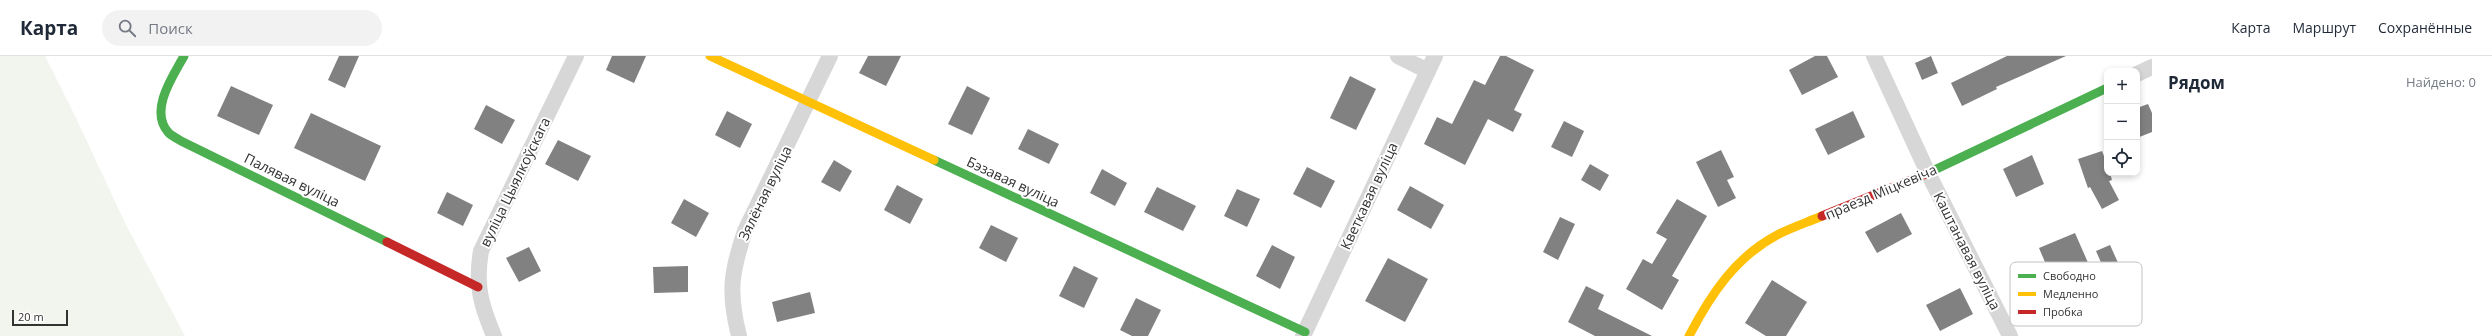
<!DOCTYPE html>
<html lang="ru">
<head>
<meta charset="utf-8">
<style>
  :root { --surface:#fff; --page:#f2f2f3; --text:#1f2937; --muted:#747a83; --line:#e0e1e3 }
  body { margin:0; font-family:"Open Sans",sans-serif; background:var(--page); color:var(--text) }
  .controls { position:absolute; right:12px; top:12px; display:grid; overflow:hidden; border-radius:8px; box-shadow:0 2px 6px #0003 }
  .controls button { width:36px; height:36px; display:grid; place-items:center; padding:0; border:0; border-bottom:1px solid var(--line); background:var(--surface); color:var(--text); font:20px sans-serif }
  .scale { position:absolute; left:12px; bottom:10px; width:56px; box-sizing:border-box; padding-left:4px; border:2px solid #333; border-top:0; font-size:11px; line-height:14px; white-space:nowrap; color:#333; -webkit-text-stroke:3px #fff; paint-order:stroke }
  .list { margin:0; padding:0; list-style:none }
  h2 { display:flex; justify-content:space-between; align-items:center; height:52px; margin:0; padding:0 16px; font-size:17px }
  h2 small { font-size:13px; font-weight:400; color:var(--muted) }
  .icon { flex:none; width:22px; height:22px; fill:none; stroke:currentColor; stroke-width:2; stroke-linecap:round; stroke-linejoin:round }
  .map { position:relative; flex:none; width:2152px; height:280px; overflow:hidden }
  header { display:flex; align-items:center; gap:24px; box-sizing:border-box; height:56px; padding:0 20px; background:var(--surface); border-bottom:1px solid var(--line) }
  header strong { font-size:19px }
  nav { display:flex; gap:22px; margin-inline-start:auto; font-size:14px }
  .search { width:280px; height:36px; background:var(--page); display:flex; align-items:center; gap:10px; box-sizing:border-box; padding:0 14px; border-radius:22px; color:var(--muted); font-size:15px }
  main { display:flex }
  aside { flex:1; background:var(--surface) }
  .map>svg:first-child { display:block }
  .green { fill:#f1f5ed }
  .building { fill:#818181 }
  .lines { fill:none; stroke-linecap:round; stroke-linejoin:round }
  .street { stroke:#d7d7d7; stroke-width:16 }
  .fast { stroke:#4caf50; stroke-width:9 }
  .slow { stroke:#ffc107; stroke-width:9 }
  .jam { stroke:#c62828; stroke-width:9 }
  .labels { text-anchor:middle; stroke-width:4; stroke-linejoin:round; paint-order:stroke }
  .street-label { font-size:14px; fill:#333; stroke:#fff }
  .key { fill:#fff; stroke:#c2c2c2; stroke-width:1 }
  .key-label { font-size:11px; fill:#333 }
</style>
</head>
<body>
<header>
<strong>Карта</strong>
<div class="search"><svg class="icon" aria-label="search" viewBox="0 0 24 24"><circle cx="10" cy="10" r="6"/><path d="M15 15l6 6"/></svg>Поиск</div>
<nav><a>Карта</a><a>Маршрут</a><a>Сохранённые</a></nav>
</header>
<main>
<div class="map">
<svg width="2152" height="280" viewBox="0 0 2152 280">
  <rect width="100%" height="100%" fill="#fff"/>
  <path class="green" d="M0,0H45L75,60L126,169L185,280H0Z"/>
  <g class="building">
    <path d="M339,0H359L345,32L328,24Z"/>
    <path d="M612,0H646L634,27L606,14Z"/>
    <path d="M868,0H901L886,30L859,17Z"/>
    <path d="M1500,0H1506L1534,14L1514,54L1522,58L1513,76L1488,63L1465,109L1424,88L1437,61L1452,68L1474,24L1485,29Z"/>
    <path d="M1815,0H1827L1838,21L1802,39L1789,14Z"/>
    <path d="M1931,0L1938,17L1922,24L1915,7Z"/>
    <path d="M2007,0H2066L1996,31L1997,33L1962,50L1951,27Z"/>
    <path d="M1350,20L1376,33L1356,74L1330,62Z"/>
    <path d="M231,30L273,49L259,79L217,60Z"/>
    <path d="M967,30L990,42L972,79L948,68Z"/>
    <path d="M2148,48L2152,57V76L2137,82V52Z"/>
    <path d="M486,49L515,64L502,88L474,73Z"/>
    <path d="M727,55L752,68L740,92L715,79Z"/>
    <path d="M1853,55L1865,81L1828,99L1815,73Z"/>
    <path d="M311,57L381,90L365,125L294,92Z"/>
    <path d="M1564,65L1584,75L1572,101L1551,91Z"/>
    <path d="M1028,73L1059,88L1049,108L1018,93Z"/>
    <path d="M558,84L591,100L578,125L545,108Z"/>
    <path d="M1721,94L1734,121L1727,124L1736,142L1718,151L1696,106Z"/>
    <path d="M2102,95L2107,108V117H2110L2112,124L2109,125L2119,144L2102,153L2090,131L2088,132L2078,103Z"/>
    <path d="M2032,99L2044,128L2016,141L2003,113Z"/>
    <path d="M834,104L852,115L840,136L821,126Z"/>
    <path d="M1590,108L1609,119L1600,135L1581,124Z"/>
    <path d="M1307,111L1335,125L1321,152L1293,138Z"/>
    <path d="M1102,113L1127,127L1115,150L1090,137Z"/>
    <path d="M897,129L923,143L910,168L884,154Z"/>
    <path d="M1410,130L1444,149L1431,173L1397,154Z"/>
    <path d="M1157,131L1196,150L1183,175L1144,156Z"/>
    <path d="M1237,133L1260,143L1247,171L1224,160Z"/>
    <path d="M447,136L473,149L463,170L437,157Z"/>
    <path d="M684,143L709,157L696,181L671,167Z"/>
    <path d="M1677,143L1707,160L1672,220L1679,224L1662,254L1626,233L1643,203L1652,208L1667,183L1656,177Z"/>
    <path d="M1901,157L1912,178L1877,197L1865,176Z"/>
    <path d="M1560,161L1575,168L1558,204L1543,196Z"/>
    <path d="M991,169L1018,182L1006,206L979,192Z"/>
    <path d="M2075,177L2089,209L2053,225L2039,192Z"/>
    <path d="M1272,189L1295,201L1280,233L1256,220Z"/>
    <path d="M2110,189L2120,211L2106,218L2096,195Z"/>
    <path d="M529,191L541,215L519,226L506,202Z"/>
    <path d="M1388,202L1428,223L1405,266L1365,245Z"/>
    <path d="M688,210V236L654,237L653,211Z"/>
    <path d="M1074,210L1098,222L1084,252L1059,240Z"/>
    <path d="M1772,224L1807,246L1786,280H1766L1745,267Z"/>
    <path d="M1586,230L1604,239L1598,253L1652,280H1595L1568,266Z"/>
    <path d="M1960,232L1973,258L1940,275L1926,249Z"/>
    <path d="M810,236L815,257L777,266L772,246Z"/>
    <path d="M1136,242L1161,254L1148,280H1132L1120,274Z"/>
  </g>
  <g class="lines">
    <g class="street">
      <path d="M1398,0L1428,15"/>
      <path d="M1874,0L1928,117L2010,280"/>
      <path d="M2137,18L2152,11"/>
      <path d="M494,280C481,249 475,229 481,195L576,0"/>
      <path d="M739,280C728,237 731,216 745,175L830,0"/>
      <path d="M1303,280L1435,0"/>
    </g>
    <g class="fast">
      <path d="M184,0C173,20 149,54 168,76C171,80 177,82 181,85L387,186"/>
      <path d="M934,104L1305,276"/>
      <path d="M1928,117L2107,32"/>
    </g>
    <g class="slow">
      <path d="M710,0L934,104"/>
      <path d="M1689,280C1711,238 1736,200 1779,178C1793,171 1808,166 1822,160"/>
    </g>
    <g class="jam">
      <path d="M1822,160L1928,117"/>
      <path d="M387,186L478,231"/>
    </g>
  </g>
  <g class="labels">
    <g class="street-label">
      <text transform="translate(292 124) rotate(26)" y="5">Палявая вуліца</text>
      <text transform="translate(515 126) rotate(-64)" y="5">вуліца Цыялкоўскага</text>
      <text transform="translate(1013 126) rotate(25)" y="5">Бэзавая вуліца</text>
      <text transform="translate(1881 136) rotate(-23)" y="5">праезд Міцкевіча</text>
      <text transform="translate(765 137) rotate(-64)" y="5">Зялёная вуліца</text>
      <text transform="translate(1369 140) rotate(-65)" y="5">Кветкавая вуліца</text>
      <text transform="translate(1967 195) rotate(63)" y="5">Каштанавая вуліца</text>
    </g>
  </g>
  <rect x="2010" y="206" width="132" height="64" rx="6" class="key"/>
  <rect x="2018" y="218" width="18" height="4" fill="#4caf50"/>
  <rect x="2018" y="236" width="18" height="4" fill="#ffc107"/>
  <rect x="2018" y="254" width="18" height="4" fill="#c62828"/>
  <g class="key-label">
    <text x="2043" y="224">Свободно</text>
    <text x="2043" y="242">Медленно</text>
    <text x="2043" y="260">Пробка</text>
  </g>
</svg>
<div class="controls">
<button>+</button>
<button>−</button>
<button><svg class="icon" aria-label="locate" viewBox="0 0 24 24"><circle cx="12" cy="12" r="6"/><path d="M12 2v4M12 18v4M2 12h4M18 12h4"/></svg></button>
</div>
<div class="scale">20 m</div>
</div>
<aside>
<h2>Рядом<small>Найдено: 0</small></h2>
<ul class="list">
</ul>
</aside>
</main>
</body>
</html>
